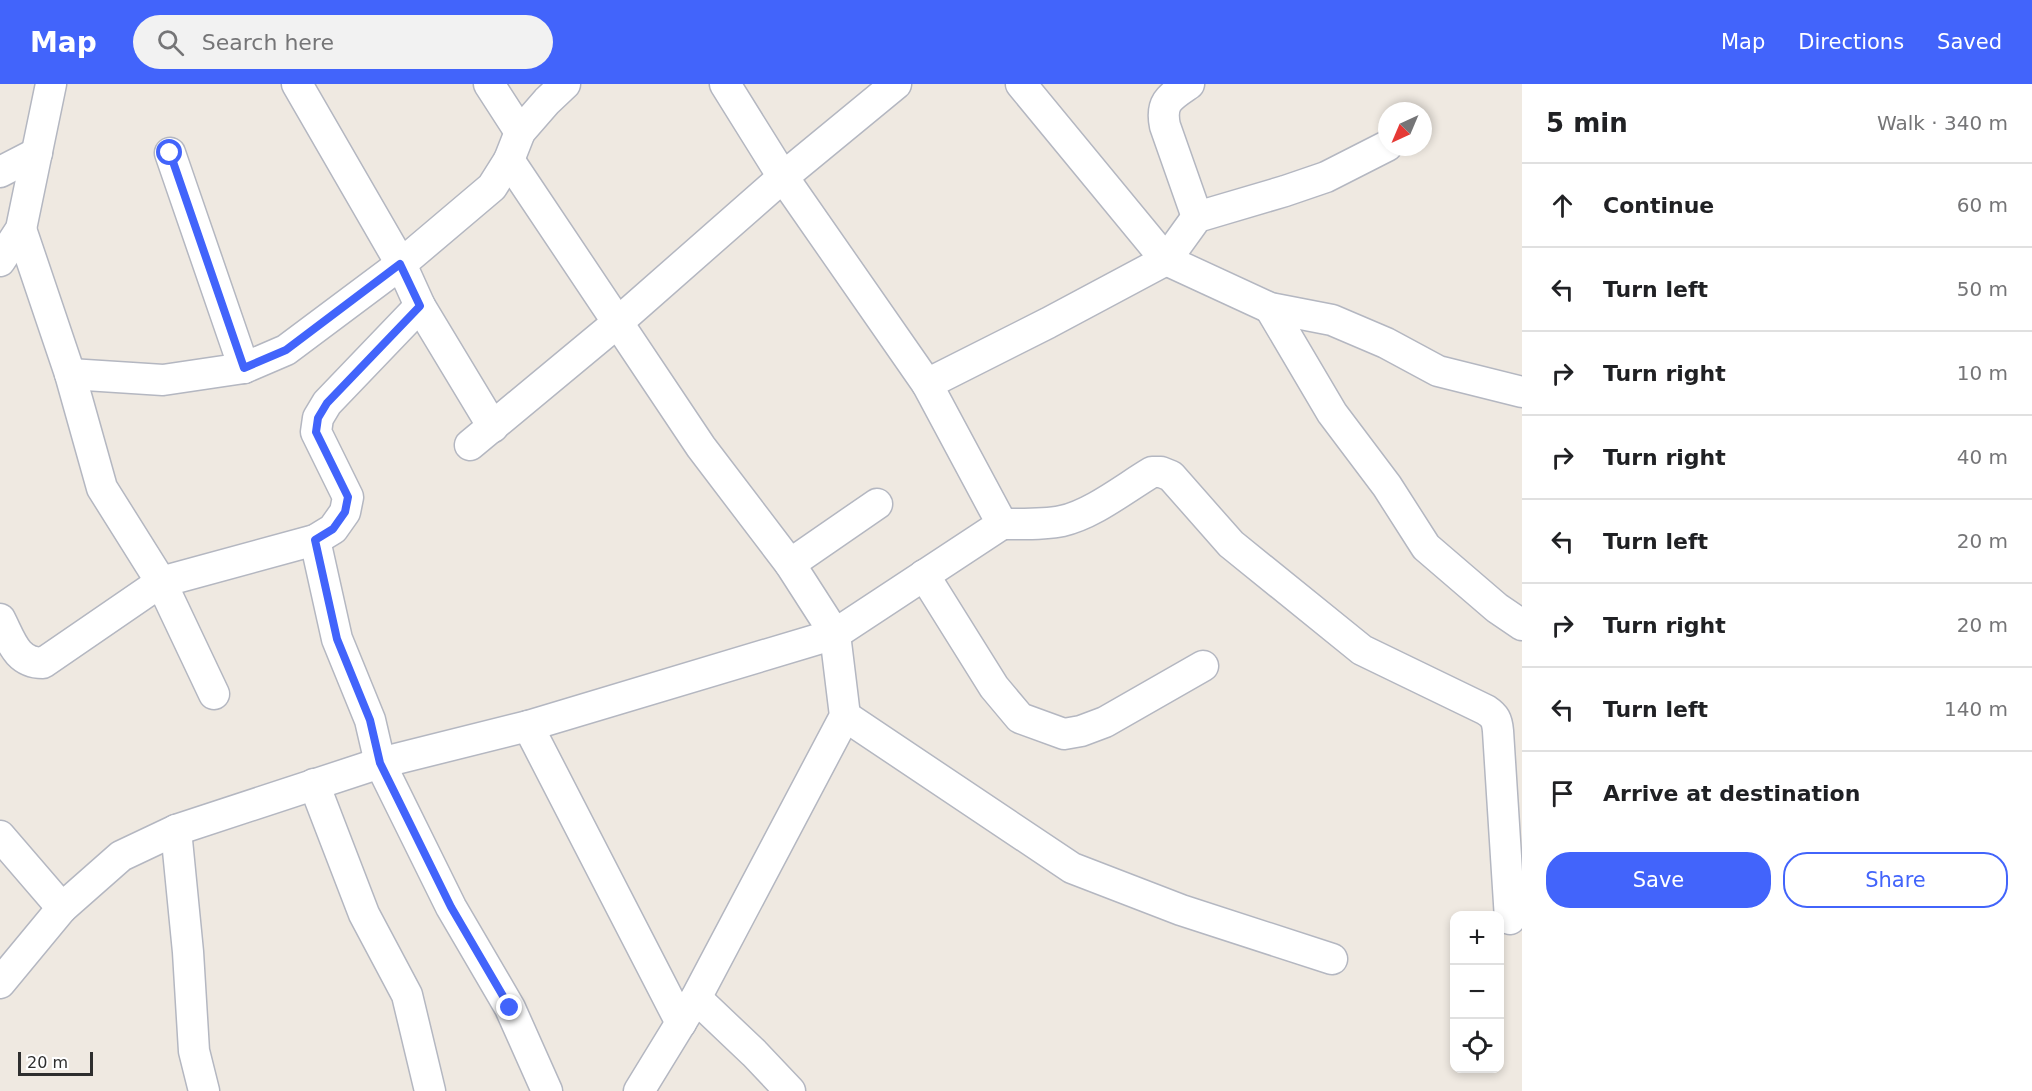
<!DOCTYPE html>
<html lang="en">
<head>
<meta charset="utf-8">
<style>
  :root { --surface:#fff; --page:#f2f2f2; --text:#202124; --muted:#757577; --line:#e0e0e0; --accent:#4264fb }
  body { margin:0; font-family:"DejaVu Sans",sans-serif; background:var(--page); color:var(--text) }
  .controls { position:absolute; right:18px; bottom:18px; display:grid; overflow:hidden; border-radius:12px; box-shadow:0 3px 9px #0003 }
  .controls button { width:54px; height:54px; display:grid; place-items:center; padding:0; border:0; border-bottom:2px solid var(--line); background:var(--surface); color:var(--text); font:30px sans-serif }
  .compass { position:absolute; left:1378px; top:18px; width:54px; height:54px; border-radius:50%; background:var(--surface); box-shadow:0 3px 9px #0003; rotate:224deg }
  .scale { position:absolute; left:18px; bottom:15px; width:75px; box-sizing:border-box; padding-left:6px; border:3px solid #2e2e2e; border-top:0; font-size:16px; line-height:21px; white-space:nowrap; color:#2e2e2e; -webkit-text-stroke:4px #fff; paint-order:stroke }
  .stop { position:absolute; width:18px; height:18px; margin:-14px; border:4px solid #4264fb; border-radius:50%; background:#fff }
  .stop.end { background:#4264fb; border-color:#fff; box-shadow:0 2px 6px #0008 }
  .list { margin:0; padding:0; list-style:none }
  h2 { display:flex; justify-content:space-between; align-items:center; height:78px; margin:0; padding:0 24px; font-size:26px }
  h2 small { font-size:20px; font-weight:400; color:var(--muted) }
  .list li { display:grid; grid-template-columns:39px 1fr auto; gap:18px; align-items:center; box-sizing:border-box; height:84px; padding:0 24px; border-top:2px solid var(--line) }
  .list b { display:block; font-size:22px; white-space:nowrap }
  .list em { font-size:20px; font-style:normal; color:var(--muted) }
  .actions { display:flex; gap:12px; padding:18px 24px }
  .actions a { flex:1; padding:14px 0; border:2px solid var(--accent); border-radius:24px; text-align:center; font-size:21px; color:var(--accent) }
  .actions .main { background:var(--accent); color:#fff }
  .icon { flex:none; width:33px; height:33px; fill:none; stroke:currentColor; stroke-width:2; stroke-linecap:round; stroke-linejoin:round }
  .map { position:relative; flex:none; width:1522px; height:1007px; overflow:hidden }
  header { display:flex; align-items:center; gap:36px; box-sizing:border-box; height:84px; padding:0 30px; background:var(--accent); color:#fff }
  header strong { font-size:28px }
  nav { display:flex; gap:33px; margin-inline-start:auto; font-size:21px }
  .search { width:420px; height:54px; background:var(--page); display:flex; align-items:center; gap:15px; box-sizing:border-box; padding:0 21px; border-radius:33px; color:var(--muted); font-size:22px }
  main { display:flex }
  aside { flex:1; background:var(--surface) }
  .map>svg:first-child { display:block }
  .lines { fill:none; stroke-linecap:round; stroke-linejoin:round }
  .minor-casing { stroke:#b4b7c1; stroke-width:33 }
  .minor { stroke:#fff; stroke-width:30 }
  .route { stroke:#4264fb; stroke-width:8 }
</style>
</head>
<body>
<header>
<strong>Map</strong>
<div class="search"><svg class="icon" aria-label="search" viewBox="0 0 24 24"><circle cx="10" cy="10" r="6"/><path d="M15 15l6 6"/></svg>Search here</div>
<nav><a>Map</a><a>Directions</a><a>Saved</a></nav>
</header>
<main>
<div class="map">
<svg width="1522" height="1007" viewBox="0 0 1522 1007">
  <rect width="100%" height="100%" fill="#efe9e1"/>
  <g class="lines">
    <defs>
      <g id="minor">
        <path d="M297,0L401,180L420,222L493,343"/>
        <path d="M489,0L520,48"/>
        <path d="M725,0L783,93L896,0"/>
        <path d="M1021,0L1166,176L1270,224L1332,236L1386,259L1438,287L1522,308"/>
        <path d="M1189,0C1170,13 1160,18 1165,42L1197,133"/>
        <path d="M170,69L244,284"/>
        <path d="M509,76L701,363L790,480L835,550L845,632L696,914L639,1007"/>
        <path d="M0,88L37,69"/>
        <path d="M21,145L70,290L102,404L161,498L214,610"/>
        <path d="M0,177L21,145L51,0"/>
        <path d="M1270,224L1332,329L1387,402L1426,463L1497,524L1522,541"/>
        <path d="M70,290L163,296L244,284L286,266L401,180L492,103L509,76L520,48L547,17L565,0"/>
        <path d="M470,361L617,239L783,93L927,300L1048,239L1166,176L1197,133L1285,107L1326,93L1387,62"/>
        <path d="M1002,440C1022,440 1043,441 1062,437C1093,430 1125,404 1152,388H1161L1171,392L1231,460L1362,566L1486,626C1495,632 1497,636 1498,647L1510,835"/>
        <path d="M315,456L337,555L370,636L380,679L451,823L510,924L547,1007"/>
        <path d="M790,480L877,420"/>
        <path d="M924,491L994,603L1020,634L1064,650L1081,647L1105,638L1203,582"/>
        <path d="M0,535C11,556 16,579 43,579L161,498L315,456L333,445L345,428L348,413L316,348L318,334L327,319L420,222"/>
        <path d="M845,632L1072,784L1181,826L1332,875"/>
        <path d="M528,642L681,939"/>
        <path d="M314,700L364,830L407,911L430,1007"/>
        <path d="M176,746L188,868L194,967L204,1007"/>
        <path d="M0,752L62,824L121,772L176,746L380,679L528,642L835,550L1002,440L927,300"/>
        <path d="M0,899L62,824"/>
        <path d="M696,914L754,969L790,1007"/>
      </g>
    </defs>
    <use href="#minor" class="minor-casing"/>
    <use href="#minor" class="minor"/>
  </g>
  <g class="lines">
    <path class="route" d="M170,69L244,284L286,266L400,180L420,222L327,319L318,334L316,348L348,413L345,428L333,445L315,456L337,555L370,636L380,679L451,823L510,924"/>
  </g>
</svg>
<div class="controls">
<button>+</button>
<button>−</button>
<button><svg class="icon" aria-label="locate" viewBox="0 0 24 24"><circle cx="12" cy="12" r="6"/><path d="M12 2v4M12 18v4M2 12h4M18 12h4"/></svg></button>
</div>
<svg class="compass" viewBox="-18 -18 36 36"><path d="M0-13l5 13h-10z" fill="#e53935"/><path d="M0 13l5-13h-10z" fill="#757577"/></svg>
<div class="scale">20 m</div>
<div class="stop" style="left:170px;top:69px"></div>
<div class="stop end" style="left:510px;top:924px"></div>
</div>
<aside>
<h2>5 min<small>Walk · 340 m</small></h2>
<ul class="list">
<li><svg class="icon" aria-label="ahead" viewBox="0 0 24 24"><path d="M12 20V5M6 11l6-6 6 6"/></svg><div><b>Continue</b></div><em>60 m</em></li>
<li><svg class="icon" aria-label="left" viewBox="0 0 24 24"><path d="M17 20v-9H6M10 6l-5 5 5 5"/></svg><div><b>Turn left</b></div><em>50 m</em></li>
<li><svg class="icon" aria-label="right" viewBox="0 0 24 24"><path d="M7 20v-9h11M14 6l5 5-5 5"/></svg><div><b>Turn right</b></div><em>10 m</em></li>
<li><svg class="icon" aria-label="right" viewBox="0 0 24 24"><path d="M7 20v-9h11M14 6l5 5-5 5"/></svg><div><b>Turn right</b></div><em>40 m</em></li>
<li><svg class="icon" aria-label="left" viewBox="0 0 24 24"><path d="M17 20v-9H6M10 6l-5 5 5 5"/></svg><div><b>Turn left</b></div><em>20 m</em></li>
<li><svg class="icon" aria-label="right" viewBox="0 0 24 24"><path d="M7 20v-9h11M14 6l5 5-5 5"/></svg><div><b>Turn right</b></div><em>20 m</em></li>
<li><svg class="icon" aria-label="left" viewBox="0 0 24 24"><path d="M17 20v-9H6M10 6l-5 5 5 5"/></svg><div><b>Turn left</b></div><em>140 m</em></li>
<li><svg class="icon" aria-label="arrive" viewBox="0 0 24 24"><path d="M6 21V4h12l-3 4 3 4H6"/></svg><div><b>Arrive at destination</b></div></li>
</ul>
<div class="actions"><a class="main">Save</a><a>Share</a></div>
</aside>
</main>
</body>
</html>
